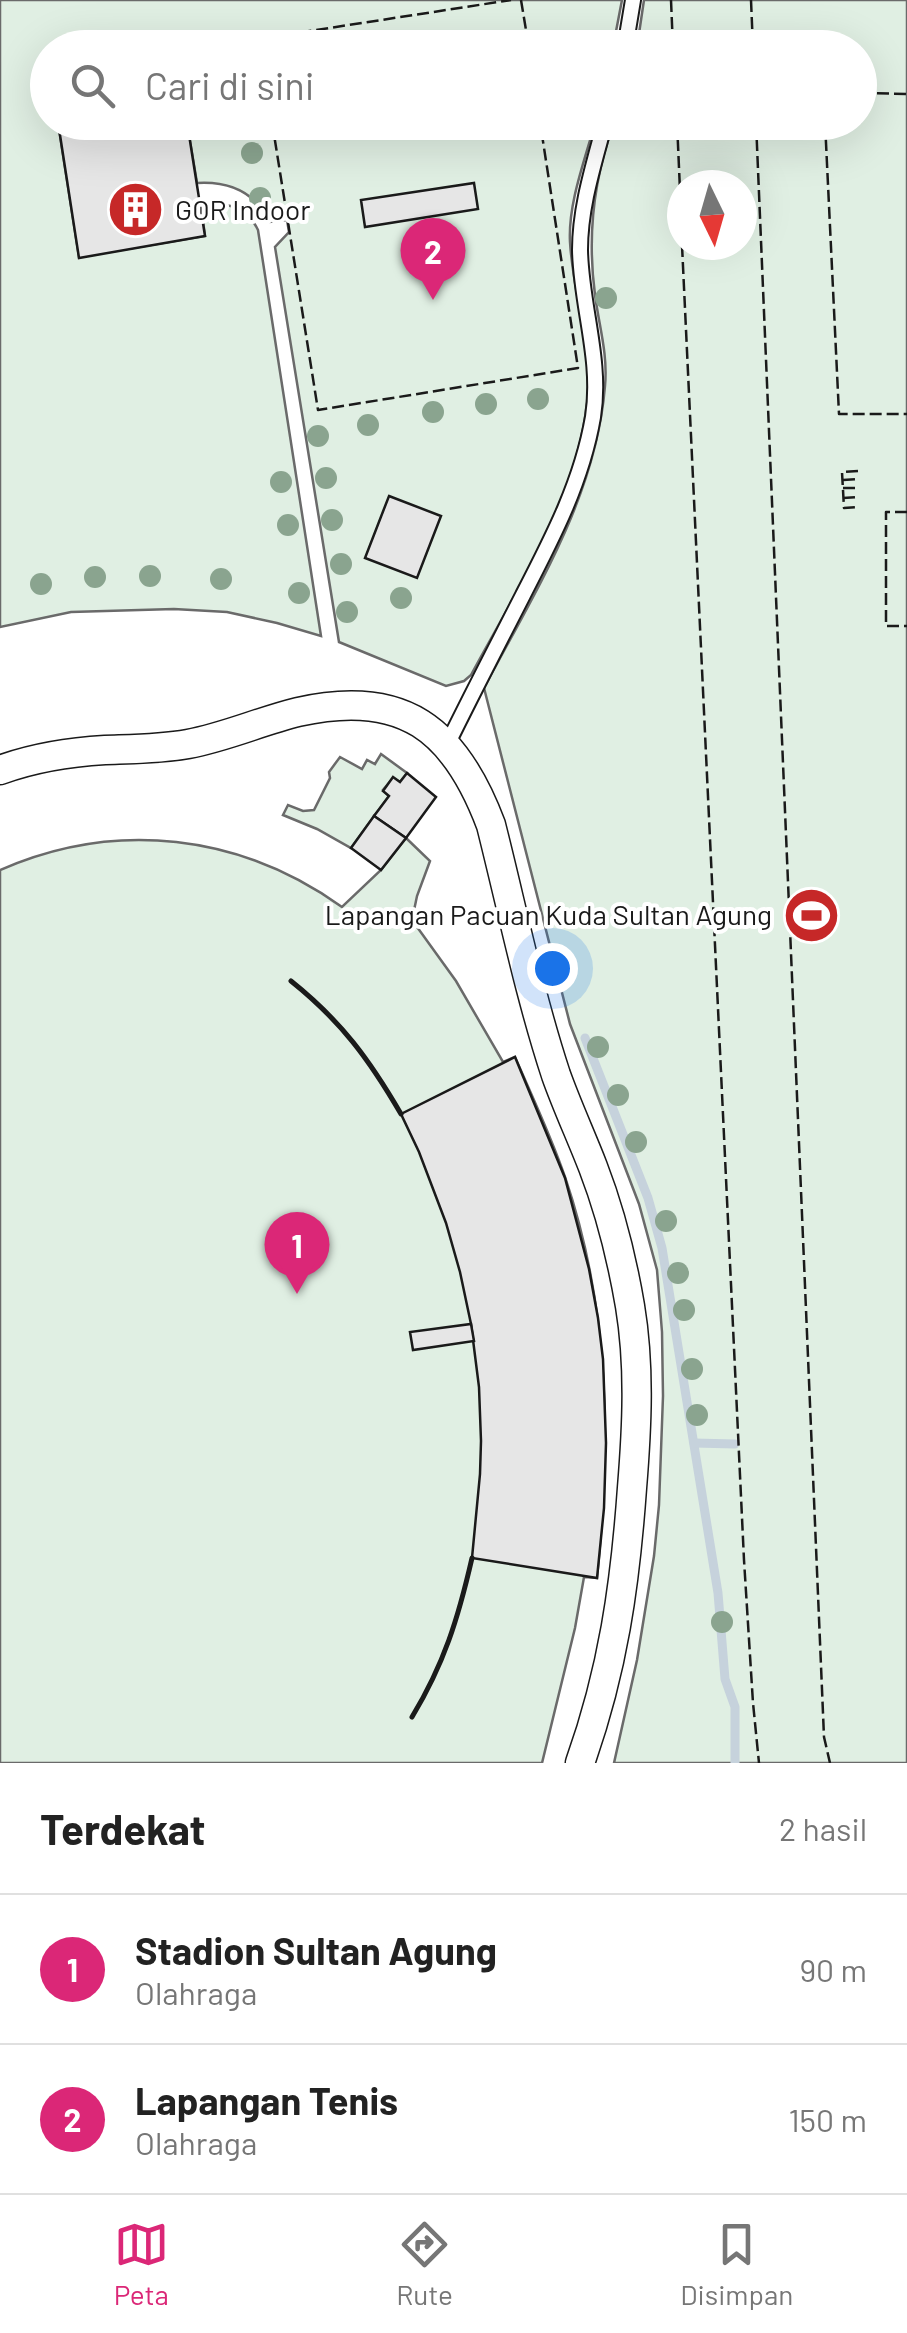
<!DOCTYPE html>
<html lang="id">
<head>
<meta charset="utf-8">
<style>
  :root { --surface:#fff; --page:#f2f2f2; --text:#222; --muted:#767676; --line:#e0e0e0; --accent:#db2777 }
  body { margin:0; font-family:Barlow,sans-serif; background:var(--page); color:var(--text) }
  .compass { position:absolute; left:667px; top:170px; width:90px; height:90px; border-radius:50%; background:var(--surface); box-shadow:0 10px 40px #0002; rotate:175deg }
  .you { position:absolute; left:552px; top:968px; width:35px; height:35px; margin:-25px; border:8px solid #fff; border-radius:50%; background:#1a73e8; box-shadow:0 0 0 15px #1a73e833 }
  .badge { display:grid; place-items:center; width:65px; height:65px; border-radius:50%; background:var(--accent); color:#fff; font-size:32px; font-weight:700 }
  .pin { position:absolute; translate:-50% -82px; filter:drop-shadow(0 2px 5px #0008) }
  .pin::after { content:''; position:absolute; top:52px; width:35px; height:30px; background:inherit; clip-path:polygon(0 0,100% 0,50% 100%) }
  .list { margin:0; padding:0; list-style:none }
  h2 { display:flex; justify-content:space-between; align-items:center; height:130px; margin:0; padding:0 40px; font-size:42px }
  h2 small { font-size:32px; font-weight:400; color:var(--muted) }
  .list li { display:grid; grid-template-columns:65px 1fr auto; gap:30px; align-items:center; box-sizing:border-box; height:150px; padding:0 40px; border-top:2px solid var(--line) }
  .list b { display:block; font-size:38px; white-space:nowrap }
  .list p { margin:0; font-size:32px; white-space:nowrap; color:var(--muted) }
  .list em { font-size:32px; font-style:normal; color:var(--muted) }
  .icon { flex:none; width:55px; height:55px; fill:none; stroke:currentColor; stroke-width:2; stroke-linecap:round; stroke-linejoin:round }
  .map { position:relative; flex:none; width:907px; height:1763px; overflow:hidden }
  .search { position:absolute; background:var(--surface); box-shadow:0 10px 40px #0002; left:30px; right:30px; top:30px; height:110px; display:flex; align-items:center; gap:25px; box-sizing:border-box; padding:0 35px; border-radius:55px; color:var(--muted); font-size:38px }
  .sheet { height:430px; background:var(--surface) }
  nav { display:flex; justify-content:space-around; align-items:center; box-sizing:border-box; height:140px; border-top:2px solid var(--line); background:var(--surface); font-size:28px; color:var(--muted) }
  nav a { display:grid; justify-items:center; gap:5px }
  nav .on { color:var(--accent) }
  .map>svg:first-child { display:block }
  .green { fill:#e0efe3; stroke:#6a6a6a; stroke-width:2.5; fill-rule:evenodd }
  .lines { fill:none; stroke-linecap:round; stroke-linejoin:round }
  .stream { stroke:#c6d2dc; stroke-width:9 }
  .building { fill:#e6e6e6; stroke:#1a1a1a; stroke-width:2.5 }
  .lane-casing { stroke:#1a1a1a; stroke-width:18 }
  .street-casing { stroke:#1a1a1a; stroke-width:31 }
  .lane { stroke:#fff; stroke-width:14 }
  .street { stroke:#fff; stroke-width:28 }
  .fence { stroke:#1a1a1a; stroke-width:2.5; stroke-dasharray:12 5; stroke-linecap:butt }
  .wall { stroke:#1a1a1a; stroke-width:5 }
  .tree { fill:#8aa48f }
  .labels { text-anchor:middle; stroke-width:8; stroke-linejoin:round; paint-order:stroke }
  .poi-label { font-size:28px; fill:#1a1a1a; stroke:#fff; text-anchor:start }
</style>
</head>
<body>
<div class="map">
<svg width="907" height="1763" viewBox="0 0 907 1763">
  <rect width="100%" height="100%" fill="#fff"/>
  <g class="green">
    <path d="M0,0H622L613,47L174,48L173,45L159,48H48V122L58,123L79,257L205,236L201,206C226,202 246,205 258,230L321,636L277,623L227,612L174,609L71,612L0,627Z"/>
    <path d="M644,0H907V1763H614L637,1660L654,1556L659,1505L663,1396L662,1332L657,1270L639,1204L570,1024L484,688C535,591 596,497 605,386C608,354 599,326 595,295C587,235 593,180 614,123L860,122V48L637,47ZM682,185H742V245H682Z"/>
    <path d="M187,123H595C585,160 568,203 570,242C573,295 593,349 587,402C578,496 515,593 471,675L464,681L446,686L339,642L275,247L289,232L287,220L270,222C255,192 229,181 197,183Z"/>
    <path d="M381,754L407,773L400,782L393,778L383,790L389,796L351,848L317,829L283,815L288,805L303,811L314,810L330,778L329,772L340,757L362,769L367,760L375,764Z"/>
    <path d="M406,838L430,861L417,896L412,920L456,981L503,1062L515,1057C532,1096 551,1136 565,1177C610,1310 611,1440 597,1578L584,1577L575,1628L542,1763H0V870C116,819 240,834 342,907L381,870Z"/>
  </g>
  <g class="lines">
    <g class="stream">
      <path d="M585,1038L648,1198L662,1248L718,1593L725,1679L735,1707V1763"/>
      <path d="M694,1443L735,1444"/>
    </g>
  </g>
  <g class="building">
    <path d="M58,122H187L205,236L79,258Z"/>
    <path d="M474,183L478,209L365,227L361,200Z"/>
    <path d="M389,496L441,516L417,578L365,558Z"/>
    <path d="M407,773L436,797L406,838L374,816L389,796L383,791L393,777L400,782Z"/>
    <path d="M374,816L406,838L381,870L351,848Z"/>
    <path d="M515,1057L565,1178L589,1269L598,1318L603,1359L606,1443L604,1508L597,1578L472,1558L480,1474L481,1441L479,1387L471,1324L460,1272L446,1223L419,1152L401,1114Z"/>
    <path d="M471,1324L474,1341L413,1350L410,1332Z"/>
  </g>
  <g class="lines">
    <defs>
      <g id="lane">
        <path d="M625,48L633,0"/>
        <path d="M447,745C472,694 498,644 523,595C553,537 582,481 593,417C602,360 581,306 580,250C580,206 594,164 605,122"/>
      </g>
      <path id="street" d="M0,770C33,758 70,752 105,750C133,749 161,749 188,744C226,737 261,721 298,712C403,688 455,729 491,825C512,908 529,993 556,1075C567,1106 581,1136 593,1167C610,1211 622,1259 630,1306C640,1366 637,1427 632,1488C625,1586 613,1670 580,1763"/>
    </defs>
    <use href="#lane" class="lane-casing"/>
    <use href="#street" class="street-casing"/>
    <use href="#lane" class="lane"/>
    <use href="#street" class="street"/>
    <g class="fence">
      <path d="M521,0L529,48"/>
      <path d="M671,0L673,48"/>
      <path d="M751,0L753,48"/>
      <path d="M259,48L258,39L511,0"/>
      <path d="M860,93L907,94"/>
      <path d="M272,122L318,410L578,368L540,122"/>
      <path d="M677,122L682,236"/>
      <path d="M756,122L824,1737L830,1763"/>
      <path d="M825,122L839,414H907"/>
      <path d="M682,245L744,1560L753,1703L759,1763"/>
      <path d="M858,471L842,472L844,508L859,507"/>
      <path d="M843,480L858,479"/>
      <path d="M843,488H858"/>
      <path d="M843,498L859,497"/>
      <path d="M907,512H886V626H907"/>
    </g>
    <g class="wall">
      <path d="M291,981C341,1021 369,1059 401,1114"/>
      <path d="M412,1717C444,1664 458,1619 472,1558"/>
    </g>
  </g>
  <g class="tree">
    <circle cx="252" cy="153" r="11"/>
    <circle cx="260" cy="198" r="11"/>
    <circle cx="606" cy="298" r="11"/>
    <circle cx="538" cy="399" r="11"/>
    <circle cx="486" cy="404" r="11"/>
    <circle cx="433" cy="412" r="11"/>
    <circle cx="368" cy="425" r="11"/>
    <circle cx="318" cy="436" r="11"/>
    <circle cx="326" cy="478" r="11"/>
    <circle cx="281" cy="482" r="11"/>
    <circle cx="332" cy="520" r="11"/>
    <circle cx="288" cy="525" r="11"/>
    <circle cx="341" cy="564" r="11"/>
    <circle cx="150" cy="576" r="11"/>
    <circle cx="95" cy="577" r="11"/>
    <circle cx="221" cy="579" r="11"/>
    <circle cx="41" cy="584" r="11"/>
    <circle cx="299" cy="593" r="11"/>
    <circle cx="401" cy="598" r="11"/>
    <circle cx="347" cy="612" r="11"/>
    <circle cx="598" cy="1047" r="11"/>
    <circle cx="618" cy="1095" r="11"/>
    <circle cx="636" cy="1142" r="11"/>
    <circle cx="666" cy="1221" r="11"/>
    <circle cx="678" cy="1273" r="11"/>
    <circle cx="684" cy="1310" r="11"/>
    <circle cx="692" cy="1369" r="11"/>
    <circle cx="697" cy="1415" r="11"/>
    <circle cx="722" cy="1622" r="11"/>
  </g>
  <defs>
    <symbol id="building-disc" viewBox="-11 -11 22 22"><circle r="9.5" fill="#c62828" stroke="#fff"/><path d="M-4-6H4V6H1V3H-1V6H-4ZM-2.5-4.3h1.7v1.8h-1.7ZM.8-4.3h1.7v1.8H.8ZM-2.5-1h1.7V.8h-1.7ZM.8-1h1.7V.8H.8Z" fill="#fff"/></symbol>
    <symbol id="stadium-disc" viewBox="-11 -11 22 22"><circle r="9.5" fill="#c62828" stroke="#fff"/><path d="M0-5a6.5 5 0 1 0 0 10a6.5 5 0 1 0 0-10ZM-3.5-1.8h7v3.6h-7Z" fill="#fff"/></symbol>
  </defs>
  <g fill-rule="evenodd">
    <use href="#building-disc" x="104" y="178" width="63" height="63"/>
    <use href="#stadium-disc" x="780" y="884" width="63" height="63"/>
  </g>
  <g class="labels">
    <g class="poi-label">
      <text x="175" y="220">GOR Indoor</text>
      <text x="772" y="925" text-anchor="end">Lapangan Pacuan Kuda Sultan Agung</text>
    </g>
  </g>
</svg>
<svg class="compass" viewBox="-18 -18 36 36"><path d="M0-13l5 13h-10z" fill="#e53935"/><path d="M0 13l5-13h-10z" fill="#767676"/></svg>
<div class="you"></div>
<div class="pin badge" style="left:297px;top:1294px">1</div>
<div class="pin badge" style="left:433px;top:300px">2</div>
<div class="search"><svg class="icon" aria-label="search" viewBox="0 0 24 24"><circle cx="10" cy="10" r="6"/><path d="M15 15l6 6"/></svg>Cari di sini</div>
</div>
<section class="sheet">
<h2>Terdekat<small>2 hasil</small></h2>
<ul class="list">
<li><span class="badge">1</span><div><b>Stadion Sultan Agung</b><p>Olahraga</p></div><em>90 m</em></li>
<li><span class="badge">2</span><div><b>Lapangan Tenis</b><p>Olahraga</p></div><em>150 m</em></li>
</ul>
</section>
<nav>
<a class="on"><svg class="icon" aria-label="map" viewBox="0 0 24 24"><path d="M3 6l6-2 6 2 6-2v14l-6 2-6-2-6 2zM9 4v14M15 6v14"/></svg>Peta</a>
<a><svg class="icon" aria-label="directions" viewBox="0 0 24 24"><path d="M12 3l9 9-9 9-9-9zM9 14v-3h6M13 9l2 2-2 2"/></svg>Rute</a>
<a><svg class="icon" aria-label="saved" viewBox="0 0 24 24"><path d="M7 4h10v16l-5-4-5 4z"/></svg>Disimpan</a>
</nav>
</body>
</html>
